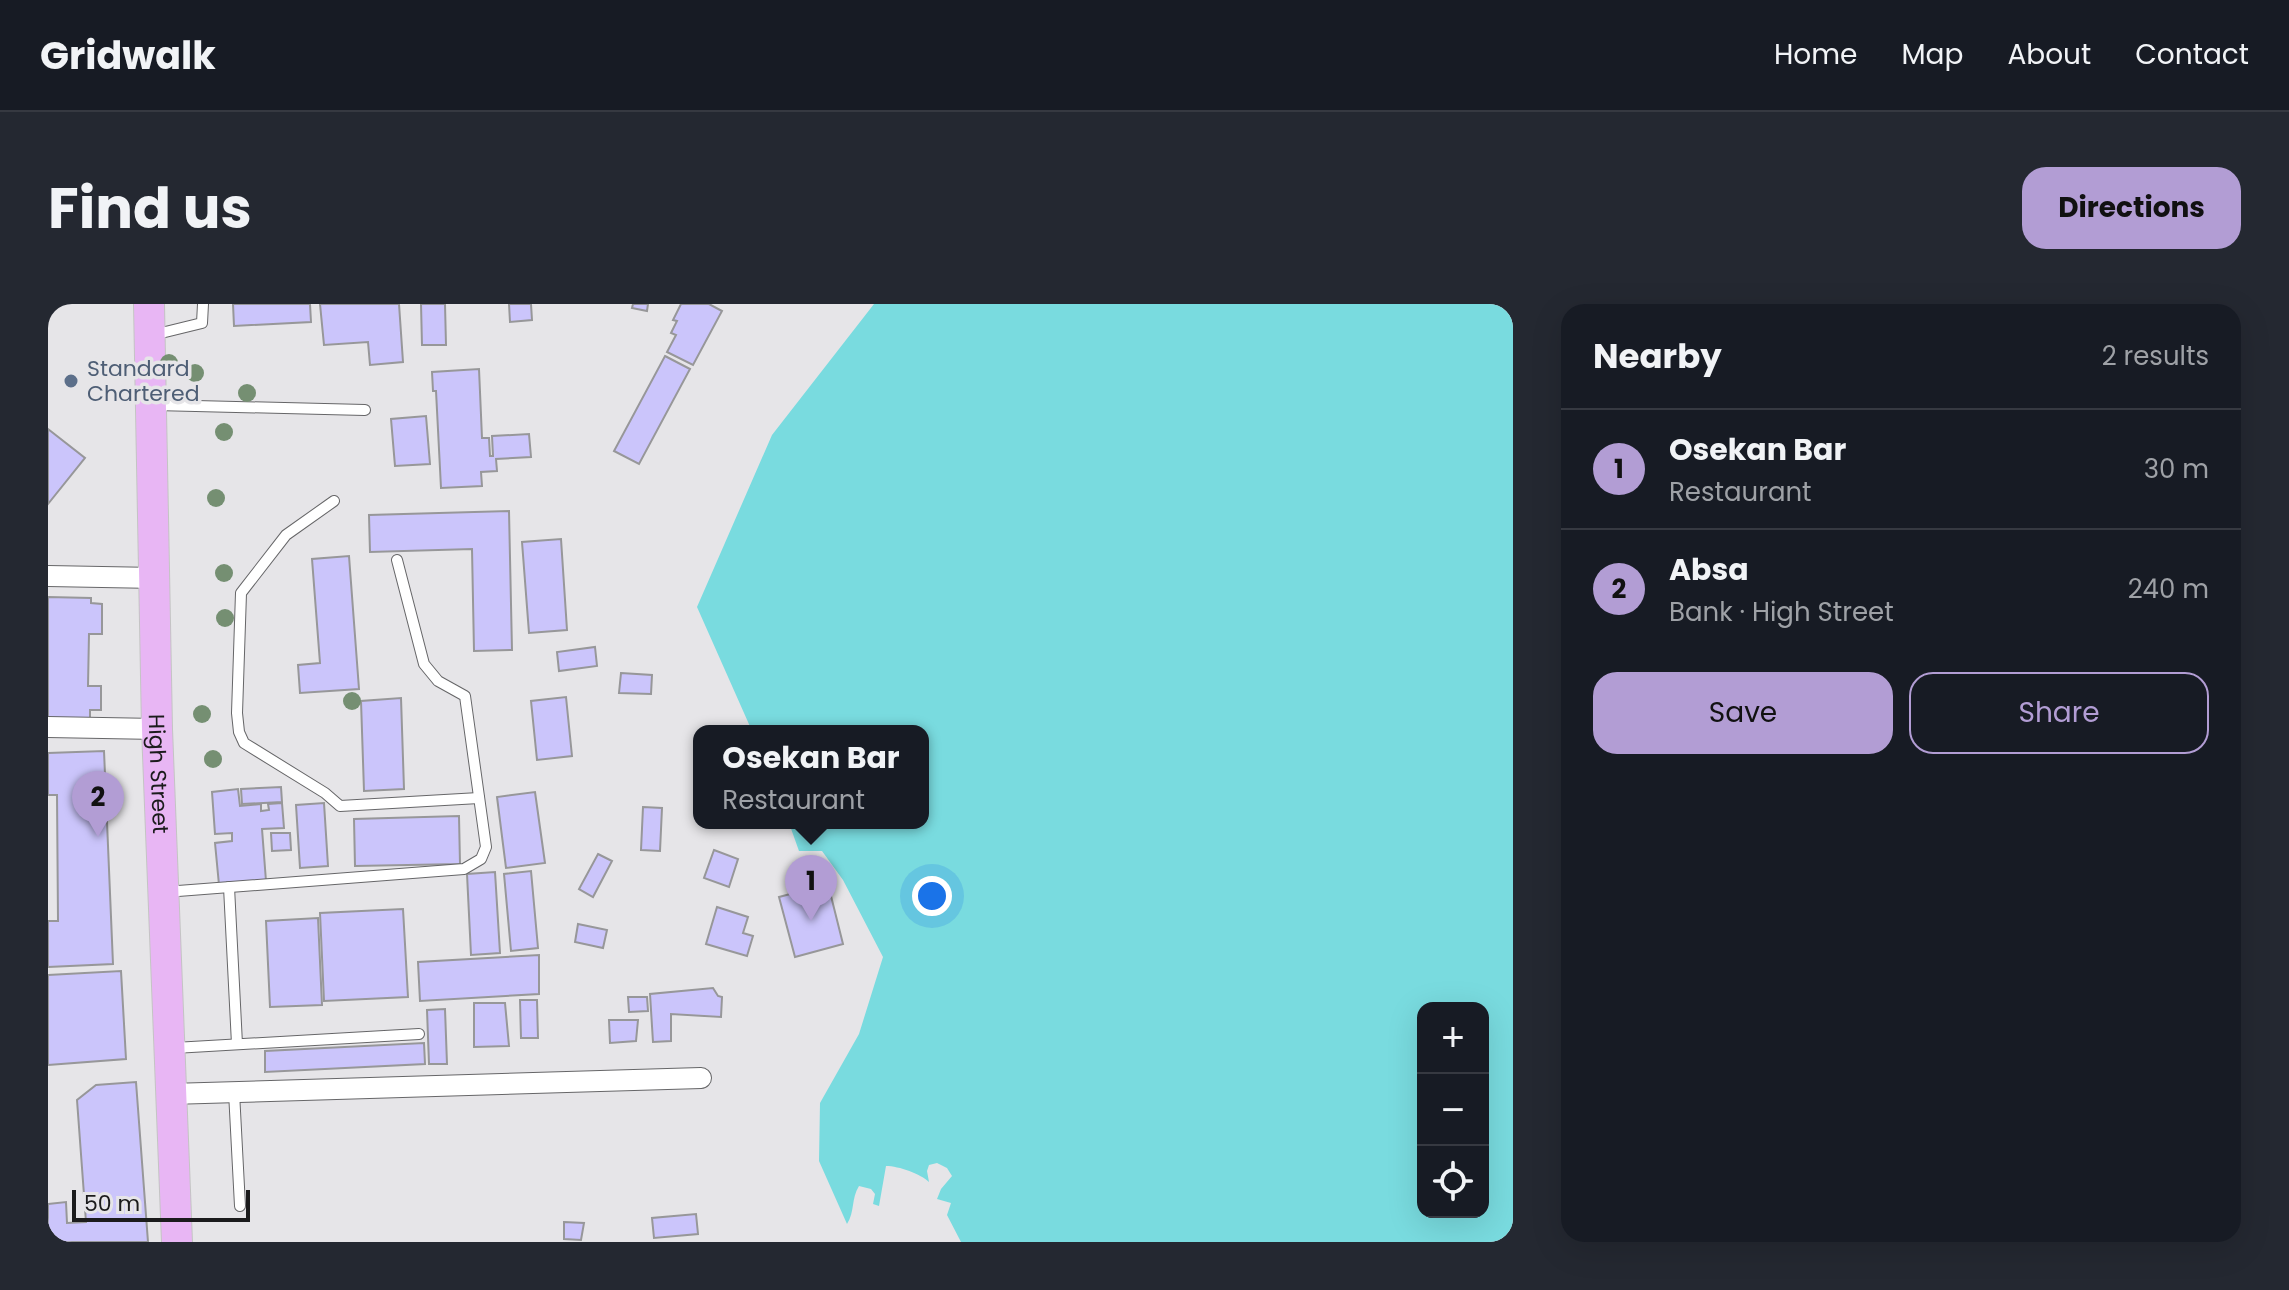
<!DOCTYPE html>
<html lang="en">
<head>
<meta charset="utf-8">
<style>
  :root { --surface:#171b24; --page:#242831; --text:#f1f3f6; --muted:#9ea1a6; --line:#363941; --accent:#b29dd4 }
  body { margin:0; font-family:Poppins,sans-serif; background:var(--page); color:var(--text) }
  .controls { position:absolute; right:24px; bottom:24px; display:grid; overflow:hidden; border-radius:16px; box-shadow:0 8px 32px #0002 }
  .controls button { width:72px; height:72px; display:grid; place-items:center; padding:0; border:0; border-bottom:2px solid var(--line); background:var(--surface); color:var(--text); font:40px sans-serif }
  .scale { position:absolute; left:24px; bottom:20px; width:178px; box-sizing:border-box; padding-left:8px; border:4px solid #1b1b1c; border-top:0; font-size:22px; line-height:28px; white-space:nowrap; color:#1b1b1c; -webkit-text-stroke:6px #e6e5e8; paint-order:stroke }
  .you { position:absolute; left:884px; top:592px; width:28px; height:28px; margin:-20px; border:6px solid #fff; border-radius:50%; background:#1a73e8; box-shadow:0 0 0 12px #1a73e833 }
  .badge { display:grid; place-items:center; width:52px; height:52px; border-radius:50%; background:var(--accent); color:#111; font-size:26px; font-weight:700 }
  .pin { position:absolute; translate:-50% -66px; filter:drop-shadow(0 2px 4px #0008) }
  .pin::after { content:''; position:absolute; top:42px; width:28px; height:24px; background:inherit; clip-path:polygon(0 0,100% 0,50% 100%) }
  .popup { position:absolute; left:645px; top:421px; width:236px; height:104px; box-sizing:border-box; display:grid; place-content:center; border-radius:16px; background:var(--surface); filter:drop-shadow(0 2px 6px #0005); font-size:26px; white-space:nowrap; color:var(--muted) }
  .popup b { font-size:30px; color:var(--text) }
  .popup::after { content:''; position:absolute; left:50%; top:100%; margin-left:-16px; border:16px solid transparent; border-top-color:var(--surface) }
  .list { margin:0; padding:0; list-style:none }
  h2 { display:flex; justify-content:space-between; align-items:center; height:104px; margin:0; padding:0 32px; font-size:34px }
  h2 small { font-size:26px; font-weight:400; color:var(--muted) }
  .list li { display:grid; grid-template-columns:52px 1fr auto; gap:24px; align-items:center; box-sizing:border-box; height:120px; padding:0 32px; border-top:2px solid var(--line) }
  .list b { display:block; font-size:30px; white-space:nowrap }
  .list p { margin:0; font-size:26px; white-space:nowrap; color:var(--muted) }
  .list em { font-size:26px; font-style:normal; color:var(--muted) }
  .actions { display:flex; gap:16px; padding:24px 32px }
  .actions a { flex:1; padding:18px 0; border:2px solid var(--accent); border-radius:24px; text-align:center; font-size:28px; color:var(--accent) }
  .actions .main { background:var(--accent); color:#111 }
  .icon { flex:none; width:44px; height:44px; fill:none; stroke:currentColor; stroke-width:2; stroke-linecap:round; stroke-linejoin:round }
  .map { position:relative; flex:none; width:1465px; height:938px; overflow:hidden; border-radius:24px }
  header { display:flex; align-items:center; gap:48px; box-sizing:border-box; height:112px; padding:0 40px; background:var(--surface); border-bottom:2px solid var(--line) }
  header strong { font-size:38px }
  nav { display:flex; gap:44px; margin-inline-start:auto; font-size:28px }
  .intro { display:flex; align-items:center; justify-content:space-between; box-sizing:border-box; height:192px; padding:0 48px }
  h1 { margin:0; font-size:56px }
  .button { padding:20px 36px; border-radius:24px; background:var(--accent); color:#111; font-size:28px; font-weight:700 }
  main { display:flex; gap:48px; padding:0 48px }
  aside { flex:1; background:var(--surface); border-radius:24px; box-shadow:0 8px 32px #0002 }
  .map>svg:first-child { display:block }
  .water { fill:#79dbdf; fill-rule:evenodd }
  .building { fill:#cbc5fb; stroke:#979799; stroke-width:2 }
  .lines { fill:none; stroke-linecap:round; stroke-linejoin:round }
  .lane-casing { stroke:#666668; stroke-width:12 }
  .street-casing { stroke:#666668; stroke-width:22 }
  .primary-casing { stroke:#c4c4c4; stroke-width:32 }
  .lane { stroke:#fff; stroke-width:10 }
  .street { stroke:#fff; stroke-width:20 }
  .primary { stroke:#e8b6f4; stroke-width:30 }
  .tree { fill:#758f72 }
  .service-dot { fill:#5c6f8a; stroke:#e6e5e8; stroke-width:3 }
  .labels { text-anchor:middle; stroke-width:7; stroke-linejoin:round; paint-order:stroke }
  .service-label { font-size:22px; fill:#4e5e75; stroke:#e6e5e8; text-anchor:start }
  .street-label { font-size:22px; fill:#1b1b1c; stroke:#e6e5e8 }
</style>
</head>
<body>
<header>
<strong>Gridwalk</strong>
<nav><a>Home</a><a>Map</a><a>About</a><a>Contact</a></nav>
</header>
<div class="intro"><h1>Find us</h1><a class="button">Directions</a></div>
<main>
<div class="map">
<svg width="1465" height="938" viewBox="0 0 1465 938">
  <rect width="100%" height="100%" fill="#e6e5e8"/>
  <path class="water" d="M826,0H1465V938H913L899,911L903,899L889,895L893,885L904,872L899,864L889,859L881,861L879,867L881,878C873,870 851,862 838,862L831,902L825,900L827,890L823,885L811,882C803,895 807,907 799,920L771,857L772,799L811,730L835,653L795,576L774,547H751L741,519H875V427H704L649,303L724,131ZM1375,704H1435V908H1375Z"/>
  <g class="building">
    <path d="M185,0H262L263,18L186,22Z"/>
    <path d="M272,0H351L355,58L322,61L320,38L276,41Z"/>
    <path d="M373,0H397L398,41H374Z"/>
    <path d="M461,0H483L484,16L462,18Z"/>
    <path d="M585,0H600L599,7L584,4Z"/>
    <path d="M633,0H661L674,7L645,61L619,48L628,31L623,29L629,17L625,16Z"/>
    <path d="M617,52L642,65L591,160L566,147Z"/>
    <path d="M431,65L434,134H441L442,152H445L444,132L481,130L483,153L448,155L449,167L433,168L434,182L393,184L388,87H385L384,68Z"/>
    <path d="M378,112L382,160L347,162L343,115Z"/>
    <path d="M0,125L37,154L0,200Z"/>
    <path d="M461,207L464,346L426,347L424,245L322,248L321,211Z"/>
    <path d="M513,235L519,326L481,329L474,238Z"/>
    <path d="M301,252L311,385L252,389L250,361L272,359L264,255Z"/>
    <path d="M0,293L43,294V299L54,300V330H41L40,382H53V406H42V416L0,415Z"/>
    <path d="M547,343L549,362L511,367L509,348Z"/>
    <path d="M573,369L604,371L603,390L571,389Z"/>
    <path d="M518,393L524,452L489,456L483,397Z"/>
    <path d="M353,394L356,485L316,487L313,397Z"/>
    <path d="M56,447L65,660L0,663V617H10L9,491H0V449Z"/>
    <path d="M233,483L234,498L194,500L193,485Z"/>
    <path d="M190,485L192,502L213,500V507L221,506L220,500L234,499L236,524L214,525L218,577L171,581L167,539L184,537V529L167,530L164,488Z"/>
    <path d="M487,488L497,559L458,564L449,493Z"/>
    <path d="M276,499L280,562L252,564L248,501Z"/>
    <path d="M595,503L614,504L612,547L593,546Z"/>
    <path d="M411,512L412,560L307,562L306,515Z"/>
    <path d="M223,529H242L243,546L224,547Z"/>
    <path d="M666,546L690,555L681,583L656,574Z"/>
    <path d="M550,550L564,557L545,593L531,585Z"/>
    <path d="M483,567L490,644L463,647L456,570Z"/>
    <path d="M447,568L452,649L423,651L419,570Z"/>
    <path d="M780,580L795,640L747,653L731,593Z"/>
    <path d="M669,603L700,613L695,629L705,632L699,652L658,640Z"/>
    <path d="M355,605L360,693L276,697L272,609Z"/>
    <path d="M270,614L274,701L222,703L218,617Z"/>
    <path d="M530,620L559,626L555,644L527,638Z"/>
    <path d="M491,651V690L372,697L370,658Z"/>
    <path d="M73,667L78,755L0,761V671Z"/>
    <path d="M665,684L670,692L674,693L673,713L623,710V737L605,738L602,690Z"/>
    <path d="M580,693H599L600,707L581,708Z"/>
    <path d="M472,696H489L490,734H473Z"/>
    <path d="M426,699H457L461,742L426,743Z"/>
    <path d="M397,705L399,760H381L379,706Z"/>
    <path d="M561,716H590L588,737L562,739Z"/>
    <path d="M376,739L377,760L217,768V747Z"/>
    <path d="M88,778L100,938H0V900L18,898L19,919L38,918L29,796L48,781Z"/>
    <path d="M648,910L650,930L606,934L604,914Z"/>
    <path d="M516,918L536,919L533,936L516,935Z"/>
  </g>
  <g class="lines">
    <defs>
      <g id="lane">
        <path d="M105,31L154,19L155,0"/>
        <path d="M107,101L317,106"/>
        <path d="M286,197L238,231L193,289L189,409L191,428L196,439L277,489L292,502L431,494"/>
        <path d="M181,583L189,740"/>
        <path d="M117,588L416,565L433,555L438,543L417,392L390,377L376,360L349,256"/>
        <path d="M126,744L371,730"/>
        <path d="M186,788L192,902"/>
      </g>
      <g id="street">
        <path d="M0,272L108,274"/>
        <path d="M0,423L109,425"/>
        <path d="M122,790L653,774"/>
      </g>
      <g id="primary">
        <path id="s1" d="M101,0L109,425L129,938"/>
      </g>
    </defs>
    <use href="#lane" class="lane-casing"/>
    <use href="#street" class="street-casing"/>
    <use href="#primary" class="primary-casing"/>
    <use href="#lane" class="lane"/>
    <use href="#street" class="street"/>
    <use href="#primary" class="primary"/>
  </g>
  <g class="tree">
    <circle cx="121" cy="59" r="9"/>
    <circle cx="147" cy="69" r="9"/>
    <circle cx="199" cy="89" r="9"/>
    <circle cx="176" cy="128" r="9"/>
    <circle cx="168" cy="194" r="9"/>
    <circle cx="176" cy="269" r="9"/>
    <circle cx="177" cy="314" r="9"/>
    <circle cx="304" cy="397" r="9"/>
    <circle cx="154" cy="410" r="9"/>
    <circle cx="165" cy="455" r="9"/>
  </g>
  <circle class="service-dot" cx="23" cy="77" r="8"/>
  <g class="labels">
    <g class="service-label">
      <text x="39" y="72">Standard<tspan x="39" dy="25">Chartered</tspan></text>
    </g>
    <g class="street-label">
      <text dy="8" stroke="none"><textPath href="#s1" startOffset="470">High Street</textPath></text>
    </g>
  </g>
</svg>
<div class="controls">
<button>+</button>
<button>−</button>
<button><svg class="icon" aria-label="locate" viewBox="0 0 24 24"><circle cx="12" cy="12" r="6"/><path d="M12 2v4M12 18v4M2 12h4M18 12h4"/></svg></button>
</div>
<div class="scale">50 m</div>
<div class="you"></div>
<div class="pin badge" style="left:763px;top:617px">1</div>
<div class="popup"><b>Osekan Bar</b>Restaurant</div>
<div class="pin badge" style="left:50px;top:533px">2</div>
</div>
<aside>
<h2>Nearby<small>2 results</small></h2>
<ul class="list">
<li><span class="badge">1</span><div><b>Osekan Bar</b><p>Restaurant</p></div><em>30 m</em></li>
<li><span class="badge">2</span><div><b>Absa</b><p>Bank · High Street</p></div><em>240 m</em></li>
</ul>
<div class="actions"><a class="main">Save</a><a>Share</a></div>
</aside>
</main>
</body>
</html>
